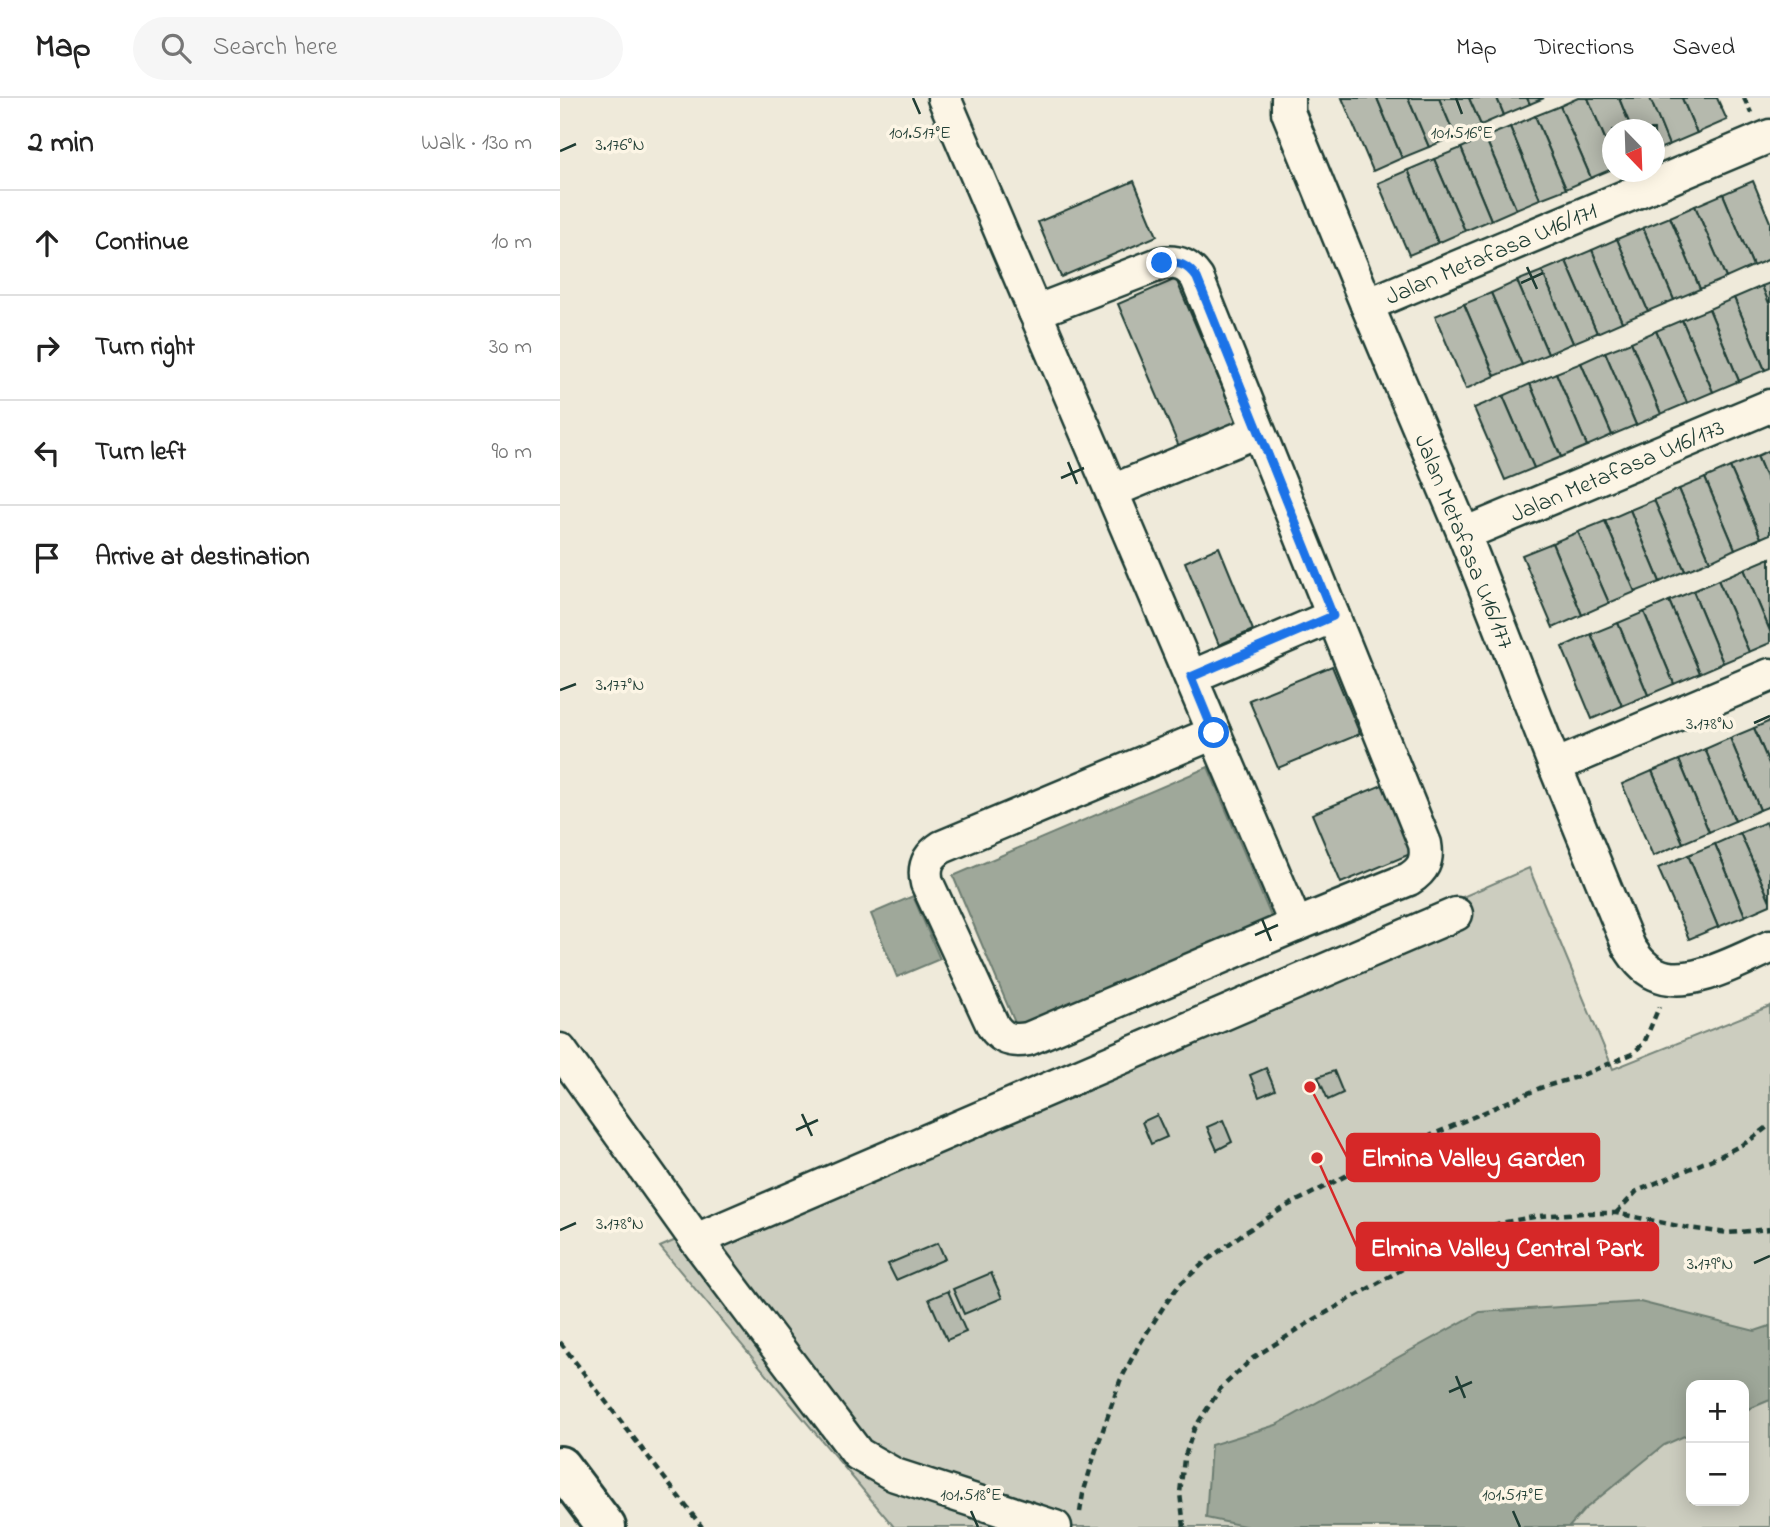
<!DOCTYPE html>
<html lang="en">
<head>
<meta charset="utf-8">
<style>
  :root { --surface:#fff; --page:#f6f6f6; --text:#222; --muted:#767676; --line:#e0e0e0 }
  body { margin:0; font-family:"Indie Flower",sans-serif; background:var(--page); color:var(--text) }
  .controls { position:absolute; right:21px; bottom:21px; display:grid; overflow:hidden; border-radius:14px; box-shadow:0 4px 18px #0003 }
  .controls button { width:63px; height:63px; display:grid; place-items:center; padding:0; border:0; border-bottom:2px solid var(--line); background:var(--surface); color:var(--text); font:35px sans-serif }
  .compass { position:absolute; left:1042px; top:21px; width:63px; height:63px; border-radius:50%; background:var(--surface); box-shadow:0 4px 18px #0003; rotate:157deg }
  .stop { position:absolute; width:21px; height:21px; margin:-16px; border:5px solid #1a73e8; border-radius:50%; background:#fff }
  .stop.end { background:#1a73e8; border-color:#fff; box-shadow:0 2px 7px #0008 }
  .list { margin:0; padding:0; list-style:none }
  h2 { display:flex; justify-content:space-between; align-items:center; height:91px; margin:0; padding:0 28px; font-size:30px }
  h2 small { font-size:23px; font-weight:400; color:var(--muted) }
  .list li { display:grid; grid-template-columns:46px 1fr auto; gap:21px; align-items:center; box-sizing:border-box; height:105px; padding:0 28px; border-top:2px solid var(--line) }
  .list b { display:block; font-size:26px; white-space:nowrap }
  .list em { font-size:23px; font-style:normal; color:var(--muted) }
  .icon { flex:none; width:38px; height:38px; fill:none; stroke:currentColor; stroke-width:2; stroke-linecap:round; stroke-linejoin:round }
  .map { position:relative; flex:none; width:1210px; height:1429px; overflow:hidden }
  header { display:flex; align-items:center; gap:42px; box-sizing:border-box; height:98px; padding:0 35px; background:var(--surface); border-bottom:2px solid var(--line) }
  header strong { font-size:33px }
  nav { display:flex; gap:38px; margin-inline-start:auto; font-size:24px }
  .search { width:490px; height:63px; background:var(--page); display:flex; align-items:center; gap:18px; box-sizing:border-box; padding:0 24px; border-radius:38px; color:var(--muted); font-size:26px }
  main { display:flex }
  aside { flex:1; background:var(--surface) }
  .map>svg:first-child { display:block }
  .green { fill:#cccdbf; stroke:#76857a; stroke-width:2; fill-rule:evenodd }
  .water { fill:#9fa89a; stroke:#6c7d71; stroke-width:2 }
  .building { fill:#b5b9ad; stroke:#1f3d34; stroke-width:2 }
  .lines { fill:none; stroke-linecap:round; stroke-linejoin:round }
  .minor-casing { stroke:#1f3d34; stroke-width:37 }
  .highway-casing { stroke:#1f3d34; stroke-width:44 }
  .path { stroke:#1f3d34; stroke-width:4.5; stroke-dasharray:7 5; stroke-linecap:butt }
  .minor { stroke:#fcf5e5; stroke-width:32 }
  .highway { stroke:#fcf5e5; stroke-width:38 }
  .route { stroke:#1a73e8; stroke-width:9 }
  .ticks { fill:none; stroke:#1f3d34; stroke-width:2.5 }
  .labels { text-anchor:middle; stroke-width:7; stroke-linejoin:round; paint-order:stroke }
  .street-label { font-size:24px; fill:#1f3d34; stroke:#fcf5e5 }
  .ticks-label { font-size:18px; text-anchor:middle; fill:#1f3d34; stroke:#fcf5e5; stroke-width:7; stroke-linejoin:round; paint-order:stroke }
  .leader { fill:none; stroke:#d62828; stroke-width:2.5 }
  .callout-dot { fill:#d62828; stroke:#fcf5e5; stroke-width:2.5 }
  .callout { fill:#d62828; stroke:#d62828; stroke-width:2.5 }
  .callout-label { font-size:26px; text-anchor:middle; font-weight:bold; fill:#fff }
</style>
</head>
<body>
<header>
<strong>Map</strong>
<div class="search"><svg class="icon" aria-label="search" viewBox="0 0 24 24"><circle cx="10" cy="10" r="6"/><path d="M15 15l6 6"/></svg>Search here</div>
<nav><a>Map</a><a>Directions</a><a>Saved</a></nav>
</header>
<main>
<aside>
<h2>2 min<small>Walk · 130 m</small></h2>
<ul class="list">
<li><svg class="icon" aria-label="ahead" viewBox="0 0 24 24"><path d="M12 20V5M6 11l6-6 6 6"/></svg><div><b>Continue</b></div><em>10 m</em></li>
<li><svg class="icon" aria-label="right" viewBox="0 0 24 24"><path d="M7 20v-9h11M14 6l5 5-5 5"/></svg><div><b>Turn right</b></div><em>30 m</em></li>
<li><svg class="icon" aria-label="left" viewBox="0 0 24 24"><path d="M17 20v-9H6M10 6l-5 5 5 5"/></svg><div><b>Turn left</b></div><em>90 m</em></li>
<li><svg class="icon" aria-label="arrive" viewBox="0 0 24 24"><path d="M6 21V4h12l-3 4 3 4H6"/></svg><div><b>Arrive at destination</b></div></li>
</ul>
</aside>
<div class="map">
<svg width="1210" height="1429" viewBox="0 0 1210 1429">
  <rect width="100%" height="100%" fill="#efeada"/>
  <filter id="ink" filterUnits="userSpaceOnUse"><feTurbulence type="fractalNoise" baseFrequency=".0143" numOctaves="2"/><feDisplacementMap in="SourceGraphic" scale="14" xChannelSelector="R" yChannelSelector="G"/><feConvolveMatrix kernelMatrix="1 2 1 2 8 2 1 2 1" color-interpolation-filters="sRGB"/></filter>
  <g filter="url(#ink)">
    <path class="green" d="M969,770L1053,971L1210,908V1429H334L100,1149ZM1131,1287H1184V1403H1131Z"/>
    <g class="water">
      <path d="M648,669L713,823L458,932L393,778Z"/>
      <path d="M353,798L380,861L337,879L311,816Z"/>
      <path d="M1080,1204L1195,1233L1210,1228V1302L1184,1313V1287H1131V1335L1104,1347L1025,1411L1009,1429H689L646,1420L651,1347L716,1327L920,1214Z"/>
    </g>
    <g class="building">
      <path d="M782,0H817L842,60L813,73Z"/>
      <path d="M817,0H848L869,49L842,60Z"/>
      <path d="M848,0H879L895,38L869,49Z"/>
      <path d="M879,0H909L921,27L895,38Z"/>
      <path d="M909,0H937L944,17L921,27Z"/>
      <path d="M937,0H967L970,6L944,17Z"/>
      <path d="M967,0H984L970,6Z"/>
      <path d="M1018,0H1028L1052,57V71L1031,80L1000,8Z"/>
      <path d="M1028,0H1059L1072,32H1052V57Z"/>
      <path d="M1059,0H1090L1109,47L1094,53V32H1072Z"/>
      <path d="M1090,0H1122L1137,35L1109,47Z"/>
      <path d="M1122,0H1157L1167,22L1137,35Z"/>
      <path d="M1000,8L1031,80L1006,91L975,18Z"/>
      <path d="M975,18L1006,91L980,101L950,29Z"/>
      <path d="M950,29L980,101L956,111L925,39Z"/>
      <path d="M925,39L956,111L931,122L901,50Z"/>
      <path d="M901,50L931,122L905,133L874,61Z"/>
      <path d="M874,61L905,133L878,145L848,72Z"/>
      <path d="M848,72L878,145L849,157L818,85Z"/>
      <path d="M574,83L597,138L501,179L478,124Z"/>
      <path d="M1193,83L1210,124V161L1193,168L1163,96Z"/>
      <path d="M1163,96L1193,168L1166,180L1135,108Z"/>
      <path d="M1135,108L1166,180L1140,191L1110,119Z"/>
      <path d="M1110,119L1140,191L1114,202L1083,130Z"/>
      <path d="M1083,130L1114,202L1088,213L1057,141Z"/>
      <path d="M1057,141L1088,213L1062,224L1032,152Z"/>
      <path d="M1032,152L1062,224L1037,235L1006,163Z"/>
      <path d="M1006,163L1037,235L1013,245L982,173Z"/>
      <path d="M982,173L1013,245L988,256L957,183Z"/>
      <path d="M616,181L681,333L623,358L558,206Z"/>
      <path d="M957,183L988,256L962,267L931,195Z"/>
      <path d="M1210,185V208L1202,188Z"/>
      <path d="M1202,188L1210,208V270L1205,272L1174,200Z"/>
      <path d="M931,195L962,267L935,278L904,206Z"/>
      <path d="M1174,200L1205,272L1179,283L1149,211Z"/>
      <path d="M904,206L935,278L906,291L875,218Z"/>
      <path d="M1149,211L1179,283L1153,294L1122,222Z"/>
      <path d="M1122,222L1153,294L1127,305L1096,233Z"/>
      <path d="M1096,233L1127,305L1101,316L1071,244Z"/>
      <path d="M1071,244L1101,316L1076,327L1045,254Z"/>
      <path d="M1045,254L1076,327L1052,337L1021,265Z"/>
      <path d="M1021,265L1052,337L1027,348L996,275Z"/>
      <path d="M996,275L1027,348L1001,359L970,286Z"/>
      <path d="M970,286L1001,359L974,370L943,298Z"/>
      <path d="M943,298L974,370L945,382L914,310Z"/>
      <path d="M1210,352V389L1197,358Z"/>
      <path d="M1197,358L1210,389V436L1201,440L1170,369Z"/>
      <path d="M1170,369L1201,440L1175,451L1145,380Z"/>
      <path d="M1145,380L1175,451L1150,463L1119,391Z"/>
      <path d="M1119,391L1150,463L1125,473L1094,402Z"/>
      <path d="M1094,402L1125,473L1100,484L1070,412Z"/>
      <path d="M1070,412L1100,484L1075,494L1045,423Z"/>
      <path d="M1045,423L1075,494L1049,505L1018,434Z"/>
      <path d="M1018,434L1049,505L1022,517L992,445Z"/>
      <path d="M992,445L1022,517L993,530L962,457Z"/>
      <path d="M659,449L693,532L659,547L625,464Z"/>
      <path d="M1210,460V533L1184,471Z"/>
      <path d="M1184,471L1210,533V545L1189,554L1158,482Z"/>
      <path d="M1158,482L1189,554L1163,565L1133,493Z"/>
      <path d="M1133,493L1163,565L1140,575L1109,503Z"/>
      <path d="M1109,503L1140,575L1114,586L1084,514Z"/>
      <path d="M1084,514L1114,586L1088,597L1058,525Z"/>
      <path d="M1058,525L1088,597L1062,608L1031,536Z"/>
      <path d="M1031,536L1062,608L1032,621L1002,549Z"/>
      <path d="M772,568L800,636L718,670L689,602Z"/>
      <path d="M1210,623V668L1194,630Z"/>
      <path d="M1194,630L1210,668V708L1200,712L1170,640Z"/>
      <path d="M1170,640L1200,712L1175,723L1145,651Z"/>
      <path d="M1145,651L1175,723L1149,734L1119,662Z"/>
      <path d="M1119,662L1149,734L1123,745L1092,673Z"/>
      <path d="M1092,673L1123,745L1093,758L1062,686Z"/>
      <path d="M827,685L855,754L781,785L752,716Z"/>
      <path d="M1206,724L1210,734V803L1180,735Z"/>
      <path d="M1180,735L1210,803V807L1185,818L1155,746Z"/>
      <path d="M1155,746L1185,818L1158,829L1128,757Z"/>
      <path d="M1128,757L1158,829L1129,841L1098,770Z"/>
      <path d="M706,970L715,992L699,999L690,977Z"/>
      <path d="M774,973L783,995L768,1002L758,979Z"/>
      <path d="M597,1017L607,1039L591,1046L582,1024Z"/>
      <path d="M663,1022L672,1044L657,1052L647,1029Z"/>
      <path d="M378,1145L385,1161L336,1182L328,1166Z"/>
      <path d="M431,1175L442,1200L404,1216L393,1191Z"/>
      <path d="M388,1193L406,1234L387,1242L369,1201Z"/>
    </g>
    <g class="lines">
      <defs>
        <g id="minor">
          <path d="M384,0L736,827"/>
          <path d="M728,0V14L753,75L807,207L904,436L995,668L1069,849C1076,860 1083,870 1096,876C1128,892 1179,862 1210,849"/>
          <path d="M807,207L1210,38"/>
          <path d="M475,214L602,165C618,163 628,167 637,180L865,746C868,763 863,772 849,781L736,827L468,941C452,944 442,941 433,928L367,785C363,768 368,758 382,749L654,635"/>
          <path d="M552,393L698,333"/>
          <path d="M904,436L1210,308"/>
          <path d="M631,579L773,518"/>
          <path d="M995,668L1210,577"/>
          <path d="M0,952L136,1142L896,816"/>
          <path d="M136,1142L298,1356L335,1377L495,1429"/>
        </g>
        <path id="highway" d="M0,1368L46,1429"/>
      </defs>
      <use href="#minor" class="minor-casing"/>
      <use href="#highway" class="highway-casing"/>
      <g class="path">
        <path d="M1184,0L1191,15"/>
        <path d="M1056,1115L1077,1093L1162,1057L1189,1043L1210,1027"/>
        <path d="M0,1244L142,1429"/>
        <path d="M520,1414L523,1396L536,1352L560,1283L579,1247L604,1208L619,1187L645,1164L681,1137L725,1109L821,1060L874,1036L980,990L1020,978L1072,956L1084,945L1099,909"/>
        <path d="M624,1429L620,1395L624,1361L634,1331L660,1291L693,1260L750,1224L895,1141L940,1125L979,1118L1022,1115H1056L1128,1130L1168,1135L1210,1131"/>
      </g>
      <use href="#minor" class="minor"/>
      <use href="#highway" class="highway"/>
    </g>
  </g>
  <g class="lines" filter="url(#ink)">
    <path class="route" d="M602,165C619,163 628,167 637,180L773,518L631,579L654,635"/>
  </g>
  <path class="ticks" d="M353,0L360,16M896,0L902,16M0,53L16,46M967,169L977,191M961,185L983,175M508,364L517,386M501,380L524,370M0,592L16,586M1194,625L1210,618M702,821L711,843M695,837L718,827M242,1016L252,1038M236,1032L258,1022M0,1132L16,1125M1194,1165L1210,1158M896,1278L905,1300M889,1294L912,1284M411,1413L418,1429M953,1413L960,1429"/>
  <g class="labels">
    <g class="street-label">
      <text transform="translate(931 155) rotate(-23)" y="8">Jalan Metafasa U16/171</text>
      <text transform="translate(1057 372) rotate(-23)" y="8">Jalan Metafasa U16/173</text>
      <text transform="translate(905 443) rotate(68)" y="8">Jalan Metafasa U16/177</text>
    </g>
  </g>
  <g class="ticks-label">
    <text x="360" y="40">101.517°E</text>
    <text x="902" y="40">101.516°E</text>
    <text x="60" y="52">3.176°N</text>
    <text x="60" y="592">3.177°N</text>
    <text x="1150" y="631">3.178°N</text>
    <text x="60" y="1131">3.178°N</text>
    <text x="1150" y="1171">3.179°N</text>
    <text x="411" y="1402">101.518°E</text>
    <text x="953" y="1402">101.517°E</text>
  </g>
  <path class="leader" d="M750 989L787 1059M757 1060L797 1149"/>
  <g class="callout-dot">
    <circle cx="750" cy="989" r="7"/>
    <circle cx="757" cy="1060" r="7"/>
  </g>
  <g class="callout">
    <rect x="787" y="1036" width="252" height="47" rx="7"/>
    <rect x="797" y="1125" width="301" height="47" rx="7"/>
  </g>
  <g class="callout-label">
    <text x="913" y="1068">Elmina Valley Garden</text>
    <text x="947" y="1158">Elmina Valley Central Park</text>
  </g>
</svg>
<div class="controls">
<button>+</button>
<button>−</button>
</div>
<svg class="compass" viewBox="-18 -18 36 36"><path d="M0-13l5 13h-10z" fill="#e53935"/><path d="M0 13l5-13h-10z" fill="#767676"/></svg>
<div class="stop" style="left:654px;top:635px"></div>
<div class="stop end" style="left:602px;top:165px"></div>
</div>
</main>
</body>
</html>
